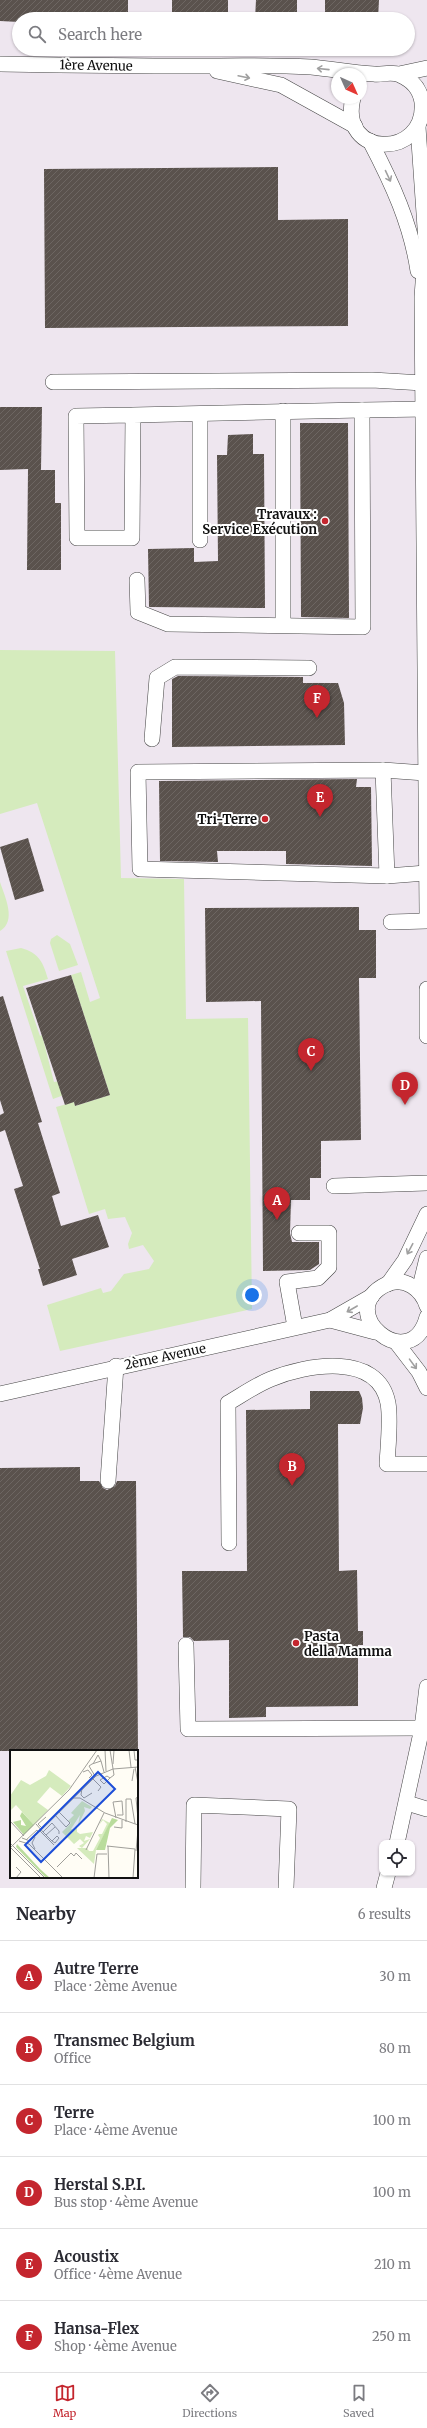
<!DOCTYPE html>
<html lang="en">
<head>
<meta charset="utf-8">
<style>
  :root { --surface:#fff; --page:#f7f7f7; --text:#2b2b33; --muted:#7c7c81; --line:#e1e1e2; --accent:#c4262e }
  body { margin:0; font-family:Merriweather,serif; background:var(--page); color:var(--text) }
  .controls { position:absolute; right:12px; bottom:12px; display:grid; overflow:hidden; border-radius:8px; box-shadow:0 1px 3px #0004 }
  .controls button { width:36px; height:36px; display:grid; place-items:center; padding:0; border:0; border-bottom:1px solid var(--line); background:var(--surface); color:var(--text); font:20px sans-serif }
  .compass { position:absolute; left:331px; top:68px; width:36px; height:36px; border-radius:50%; background:var(--surface); box-shadow:0 1px 3px #0004; rotate:135deg }
  .you { position:absolute; left:252px; top:1295px; width:14px; height:14px; margin:-10px; border:3px solid #fff; border-radius:50%; background:#1a73e8; box-shadow:0 0 0 6px #1a73e833 }
  .badge { display:grid; place-items:center; width:26px; height:26px; border-radius:50%; background:var(--accent); color:#fff; font-size:13px; font-weight:700 }
  .pin { position:absolute; translate:-50% -33px; filter:drop-shadow(0 1px 2px #0008) }
  .pin::after { content:''; position:absolute; top:21px; width:14px; height:12px; background:inherit; clip-path:polygon(0 0,100% 0,50% 100%) }
  .list { margin:0; padding:0; list-style:none }
  h2 { display:flex; justify-content:space-between; align-items:center; height:52px; margin:0; padding:0 16px; font-size:17px }
  h2 small { font-size:13px; font-weight:400; color:var(--muted) }
  .list li { display:grid; grid-template-columns:26px 1fr auto; gap:12px; align-items:center; box-sizing:border-box; height:72px; padding:0 16px; border-top:1px solid var(--line) }
  .list b { display:block; font-size:15px; white-space:nowrap }
  .list p { margin:0; font-size:13px; white-space:nowrap; color:var(--muted) }
  .list em { font-size:13px; font-style:normal; color:var(--muted) }
  .icon { flex:none; width:22px; height:22px; fill:none; stroke:currentColor; stroke-width:2; stroke-linecap:round; stroke-linejoin:round }
  .map { position:relative; flex:none; width:427px; height:1888px; overflow:hidden }
  .search { position:absolute; background:var(--surface); box-shadow:0 1px 3px #0004; left:12px; right:12px; top:12px; height:44px; display:flex; align-items:center; gap:10px; box-sizing:border-box; padding:0 14px; border-radius:22px; color:var(--muted); font-size:15px }
  .sheet { height:484px; background:var(--surface) }
  nav { display:flex; justify-content:space-around; align-items:center; box-sizing:border-box; height:56px; border-top:1px solid var(--line); background:var(--surface); font-size:11px; color:var(--muted) }
  nav a { display:grid; justify-items:center; gap:2px }
  nav .on { color:var(--accent) }
  .map>svg:first-child { display:block }
  .industrial { fill:#eee6ef; fill-rule:evenodd }
  .grass { fill:#d5ebbd }
  .building { fill:url(#building-hatch) }
  .lines { fill:none; stroke-linecap:round; stroke-linejoin:round }
  .minor-casing { stroke:#444; stroke-width:16 }
  .minor { stroke:#fff; stroke-width:15 }
  .oneway { stroke:#a0a0a0 }
  .poi-dot { fill:#c4262e; stroke:#fff; stroke-width:1.5 }
  .labels { text-anchor:middle; stroke-width:4; stroke-linejoin:round; paint-order:stroke }
  .street-label { font-size:13px; fill:#111; stroke:#fff }
  .poi-label { font-size:13px; font-weight:bold; fill:#111; stroke:#fff; text-anchor:end }
  .inset-road { fill:none; stroke:#a09f9a; stroke-width:1 }
  .view { fill:#1d4ed8; fill-opacity:0.15; stroke:#1d4ed8; stroke-width:2 }
  .inset-edge { fill:none; stroke:#111; stroke-width:2 }
</style>
</head>
<body>
<div class="map">
<svg width="427" height="1888" viewBox="0 0 427 1888">
  <defs>
    <pattern id="building-hatch" width="6" height="6" patternUnits="userSpaceOnUse"><rect width="6" height="6" fill="#5a524d"/><path d="M-1 1l2-2M0 6l6-6M5 7l2-2" fill="none" stroke="#6d6662"/></pattern>
  </defs>
  <rect width="100%" height="100%" fill="#fffdf5"/>
  <path class="industrial" d="M0,0H427V1888H0ZM19,19H408V49H19ZM337,74H361V98H337ZM11,1751H137V1877H11ZM382,1843H412V1873H382Z"/>
  <g class="grass">
    <path d="M0,650L115,651L121,878L184,879L186,1019L248,1018L252,1309L60,1351L47,1305L101,1288L103,1293L111,1291L124,1274L149,1269L154,1261L143,1245L129,1249L128,1244L132,1233L125,1217L108,1219L105,1209L89,1214L56,1107L74,1102L75,1106L110,1095L71,975L81,972L90,1002L100,998L37,803L0,814Z"/>
    <path d="M0,882C5,897 17,921 0,931Z"/>
    <path d="M57,935L70,944L78,965L59,971L50,943L51,939Z"/>
    <path d="M21,948C39,953 43,962 48,979L23,986L40,1036L42,1035L54,1082L68,1079L72,1092L53,1099L6,951Z"/>
  </g>
  <g class="building">
    <path d="M0,0H128V19H19V22L0,21Z"/>
    <rect x="172" y="0" width="56" height="19"/>
    <path d="M256,0H297V19H255Z"/>
    <path d="M325,0H379L378,19H325Z"/>
    <path d="M278,167V220L348,219V326L45,328L44,169Z"/>
    <path d="M0,407H42L41,470H55V503H61V570H27L28,469L0,470Z"/>
    <path d="M300,423H348L349,618L301,617Z"/>
    <path d="M253,434V454H264L265,608L149,607L148,549L194,548V562L218,561L217,455H227L228,435Z"/>
    <path d="M178,676L303,677V683H338L344,703L345,745L172,747V679Z"/>
    <path d="M357,779L356,787H371L372,866L286,864V851H217L218,862L160,861L159,781Z"/>
    <path d="M28,838L44,891L15,900L0,847Z"/>
    <path d="M359,907V930H376V978H359L361,1140L321,1141V1178H310V1200H291L290,1233L292,1242H319V1264L310,1270L263,1271L261,1001L206,1002L205,908Z"/>
    <path d="M71,975L110,1095L75,1106L74,1102L65,1105L26,988Z"/>
    <path d="M3,996L42,1122L38,1123L60,1193L52,1196L61,1226L98,1215L109,1247L72,1259L77,1275L43,1286L38,1269H40L14,1189L23,1186L5,1130L0,1132V1115L4,1113L0,1100V997Z"/>
    <path d="M310,1391H359L362,1398L363,1408L360,1424H338L339,1571L357,1570L358,1631H363V1645H358V1706L266,1707V1717L229,1718V1640L194,1641L190,1637H183L182,1571H247L246,1410L310,1409Z"/>
    <path d="M80,1467V1481H99L103,1488L107,1490L115,1486L117,1481H136L138,1751H0V1468Z"/>
  </g>
  <g class="lines">
    <defs>
      <g id="minor">
        <path d="M0,64C63,65 127,66 190,66C230,66 270,65 311,67C332,69 353,73 374,74C383,75 391,71 400,75C412,80 420,89 422,102C427,159 338,159 353,98"/>
        <path d="M217,71L281,85L355,126"/>
        <path d="M399,74L427,68"/>
        <path d="M418,127L426,242L422,297L427,914"/>
        <path d="M370,141C392,183 411,224 418,271"/>
        <path d="M53,382L372,380L423,383"/>
        <path d="M133,415L76,416L77,538H132L133,415L362,410"/>
        <path d="M200,540V414"/>
        <path d="M137,580L138,612L168,624L363,627L362,410L427,409"/>
        <path d="M283,625V411"/>
        <path d="M152,739L157,678L175,667L309,668"/>
        <path d="M383,770L387,876"/>
        <path d="M425,773L383,770L138,772L140,869L387,876L426,873"/>
        <path d="M391,922L427,921"/>
        <path d="M427,989V1036"/>
        <path d="M334,1186L427,1183"/>
        <path d="M388,1284L405,1260L427,1214"/>
        <path d="M419,1291L427,1258"/>
        <path d="M427,1306C422,1290 405,1276 387,1284C331,1311 411,1378 427,1317"/>
        <path d="M330,1320L375,1332"/>
        <path d="M295,1327L287,1282L318,1278L329,1267V1233H299"/>
        <path d="M396,1342L419,1372L427,1388"/>
        <path d="M0,1394L330,1320L372,1296"/>
        <path d="M108,1481L116,1366"/>
        <path d="M229,1543L228,1403C242,1395 256,1385 271,1379C305,1365 378,1351 388,1403C391,1420 388,1446 387,1464H427"/>
        <path d="M186,1645L188,1729L422,1728"/>
        <path d="M407,1803L427,1809"/>
        <path d="M397,1843L422,1728L427,1687"/>
        <path d="M193,1888L194,1805L289,1809L286,1888"/>
        <path d="M384,1888L388,1873"/>
      </g>
    </defs>
    <use href="#minor" class="minor-casing"/>
    <use href="#minor" class="minor"/>
  </g>
  <defs><path id="oneway-shaft" d="M-6 0H5M1.5-3L5.5 0L1.5 3" fill="none" stroke-width="1.6" stroke-linecap="round" stroke-linejoin="round"/></defs>
  <g class="oneway">
    <use href="#oneway-shaft" transform="translate(323 69) rotate(-174)"/>
    <use href="#oneway-shaft" transform="translate(244 77) rotate(12)"/>
    <use href="#oneway-shaft" transform="translate(388 176) rotate(65)"/>
    <use href="#oneway-shaft" transform="translate(410 1249) rotate(118)"/>
    <use href="#oneway-shaft" transform="translate(352 1309) rotate(150)"/>
    <use href="#oneway-shaft" transform="translate(413 1364) rotate(54)"/>
  </g>
  <g class="poi-dot">
    <circle cx="325" cy="521" r="4"/>
    <circle cx="265" cy="819" r="4"/>
    <circle cx="296" cy="1643" r="4"/>
  </g>
  <g class="labels">
    <g class="street-label">
      <text transform="translate(96 65) rotate(1)" y="5">1ère Avenue</text>
      <text transform="translate(165 1356) rotate(-12)" y="5">2ème Avenue</text>
    </g>
    <g class="poi-label">
      <text x="317" y="519">Travaux :<tspan x="317" dy="15">Service Exécution</tspan></text>
      <text x="257" y="824">Tri-Terre</text>
      <text x="304" y="1641" text-anchor="start">Pasta<tspan x="304" dy="15">della Mamma</tspan></text>
    </g>
  </g>
  <g transform="translate(10 1750)">
    <rect width="128" height="128" fill="#fffdf5"/>
    <path d="M39,20L61,36L52,46L40,37L27,52L38,60L24,75L6,55L0,61V46L11,30L20,35L36,26ZM72,51L82,57L80,59L74,57L75,61L68,75L70,65L61,79L64,80L67,76V82L70,84L83,82L80,88L76,86L74,91L80,89L72,98L69,96L74,93L70,89L64,94L52,82L61,73L58,71L64,65L61,63ZM92,69L100,73L86,100L84,114L67,98H77L79,101H83L90,88L88,85L89,84H92L97,74L93,70L89,75Z" fill="#d5ebbd"/>
    <path d="M12,62L24,75L14,85L3,72L11,70V75L16,76L10,66ZM102,68L108,70L100,78L95,100H86ZM7,94L30,119L40,128H36L6,97Z" fill="#b9dc9c"/>
    <path class="inset-road" d="M95,0L96,21M100,0L104,25L100,28L94,34L90,30L97,26L100,28M119,0L121,17M124,0L125,10H127M83,14L88,5L91,11M103,14L104,0M125,17L128,33M73,22L78,20L82,25L79,28M85,26L79,16L82,14L91,11L94,22M82,28L91,37L88,41M122,31L124,19M72,38L71,45L74,48L82,43M128,47L126,48L128,69M63,48H70L95,63L128,75M45,65L56,77L60,73L49,62M106,68L103,52L112,51L113,65H107M0,71L14,86M116,72V49H121L125,74M26,74L33,82L42,73L49,81V84M104,77L112,78V70M32,78L28,74L36,67M30,81L44,95M33,82L42,91L47,86L49,88L45,93L42,91M36,85L45,77M25,87L22,93L25,99M12,88L20,91L86,26L103,19L128,17M16,90L27,80L28,82M9,91L19,94L53,128M0,93L35,128M97,96L125,99L123,128M98,96L99,128M0,98L59,40L87,0M1,98L31,128M76,100L94,63M126,101L128,80M6,117L11,122L6,128M47,117L61,103L64,106L66,103L72,109M84,128L87,104H97"/>
    <path class="view" d="M88,22L105,39L31,112L15,95Z"/>
    <rect width="128" height="128" class="inset-edge"/>
  </g>
</svg>
<div class="controls">
<button><svg class="icon" aria-label="locate" viewBox="0 0 24 24"><circle cx="12" cy="12" r="6"/><path d="M12 2v4M12 18v4M2 12h4M18 12h4"/></svg></button>
</div>
<svg class="compass" viewBox="-18 -18 36 36"><path d="M0-13l5 13h-10z" fill="#e53935"/><path d="M0 13l5-13h-10z" fill="#7c7c81"/></svg>
<div class="you"></div>
<div class="pin badge" style="left:277px;top:1220px">A</div>
<div class="pin badge" style="left:292px;top:1486px">B</div>
<div class="pin badge" style="left:311px;top:1071px">C</div>
<div class="pin badge" style="left:405px;top:1105px">D</div>
<div class="pin badge" style="left:320px;top:817px">E</div>
<div class="pin badge" style="left:317px;top:718px">F</div>
<div class="search"><svg class="icon" aria-label="search" viewBox="0 0 24 24"><circle cx="10" cy="10" r="6"/><path d="M15 15l6 6"/></svg>Search here</div>
</div>
<section class="sheet">
<h2>Nearby<small>6 results</small></h2>
<ul class="list">
<li><span class="badge">A</span><div><b>Autre Terre</b><p>Place · 2ème Avenue</p></div><em>30 m</em></li>
<li><span class="badge">B</span><div><b>Transmec Belgium</b><p>Office</p></div><em>80 m</em></li>
<li><span class="badge">C</span><div><b>Terre</b><p>Place · 4ème Avenue</p></div><em>100 m</em></li>
<li><span class="badge">D</span><div><b>Herstal S.P.I.</b><p>Bus stop · 4ème Avenue</p></div><em>100 m</em></li>
<li><span class="badge">E</span><div><b>Acoustix</b><p>Office · 4ème Avenue</p></div><em>210 m</em></li>
<li><span class="badge">F</span><div><b>Hansa-Flex</b><p>Shop · 4ème Avenue</p></div><em>250 m</em></li>
</ul>
</section>
<nav>
<a class="on"><svg class="icon" aria-label="map" viewBox="0 0 24 24"><path d="M3 6l6-2 6 2 6-2v14l-6 2-6-2-6 2zM9 4v14M15 6v14"/></svg>Map</a>
<a><svg class="icon" aria-label="directions" viewBox="0 0 24 24"><path d="M12 3l9 9-9 9-9-9zM9 14v-3h6M13 9l2 2-2 2"/></svg>Directions</a>
<a><svg class="icon" aria-label="saved" viewBox="0 0 24 24"><path d="M7 4h10v16l-5-4-5 4z"/></svg>Saved</a>
</nav>
</body>
</html>
